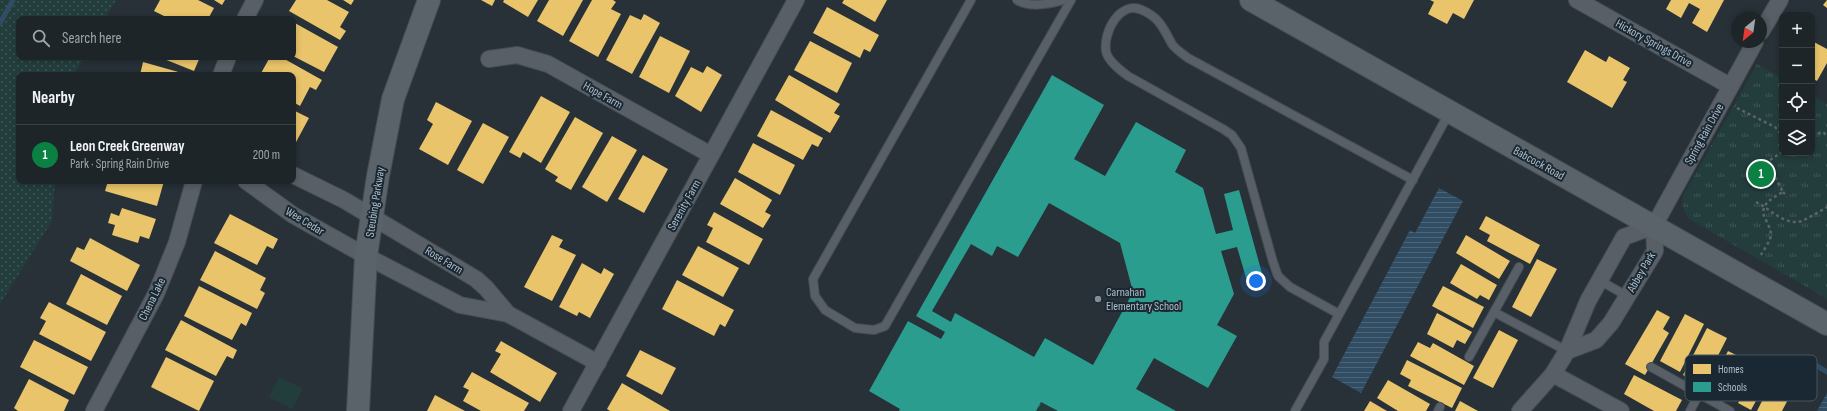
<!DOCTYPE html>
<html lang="en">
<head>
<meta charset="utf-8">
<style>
  :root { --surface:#1d2529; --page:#2a3135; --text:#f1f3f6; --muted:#a0a5a8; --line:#3b4246; --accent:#0b8043 }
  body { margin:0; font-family:"Sofia Sans Condensed",sans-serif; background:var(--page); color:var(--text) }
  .controls { position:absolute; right:12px; top:12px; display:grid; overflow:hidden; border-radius:8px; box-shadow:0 2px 6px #0003 }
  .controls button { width:36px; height:36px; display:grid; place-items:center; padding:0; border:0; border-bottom:1px solid var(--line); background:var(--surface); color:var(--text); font:20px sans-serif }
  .compass { position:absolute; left:1731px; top:12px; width:36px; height:36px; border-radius:50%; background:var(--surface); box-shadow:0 2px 6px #0003; rotate:209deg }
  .you { position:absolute; left:1256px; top:281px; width:14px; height:14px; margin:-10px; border:3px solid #fff; border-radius:50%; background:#1a73e8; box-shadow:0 0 0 6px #1a73e833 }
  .badge { display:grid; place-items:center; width:26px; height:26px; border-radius:50%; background:var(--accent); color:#fff; font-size:13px; font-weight:700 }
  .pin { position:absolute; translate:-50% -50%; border:2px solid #fff; box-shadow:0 1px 4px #0006 }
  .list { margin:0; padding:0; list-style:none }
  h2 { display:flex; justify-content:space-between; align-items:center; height:52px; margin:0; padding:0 16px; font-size:17px }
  h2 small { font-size:13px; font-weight:400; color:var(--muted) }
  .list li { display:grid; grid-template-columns:26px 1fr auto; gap:12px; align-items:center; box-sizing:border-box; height:60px; padding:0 16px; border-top:1px solid var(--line) }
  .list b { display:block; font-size:15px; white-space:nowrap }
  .list p { margin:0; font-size:13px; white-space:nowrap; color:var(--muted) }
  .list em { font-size:13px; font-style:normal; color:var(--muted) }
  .icon { flex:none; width:22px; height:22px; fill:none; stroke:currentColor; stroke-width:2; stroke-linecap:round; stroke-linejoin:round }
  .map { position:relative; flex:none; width:1827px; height:411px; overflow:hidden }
  .search { position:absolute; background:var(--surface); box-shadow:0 2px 6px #0003; left:16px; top:16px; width:280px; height:44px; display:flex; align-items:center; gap:10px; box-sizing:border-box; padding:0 14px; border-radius:8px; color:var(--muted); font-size:15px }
  .panel { position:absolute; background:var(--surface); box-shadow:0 2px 6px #0003; left:16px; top:72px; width:280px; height:112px; border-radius:8px }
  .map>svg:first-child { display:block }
  .grass { fill:url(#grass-dots) }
  .park { fill:url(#park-tufts) }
  .pitch { fill:#233d3d }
  .water { fill:url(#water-rules) }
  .homes { fill:#e9c46a }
  .schools { fill:#2a9d8f; fill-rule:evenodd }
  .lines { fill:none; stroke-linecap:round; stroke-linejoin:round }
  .stream { stroke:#314d64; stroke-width:5 }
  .lane-casing { stroke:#464d52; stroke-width:10 }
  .street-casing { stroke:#464d52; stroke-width:18 }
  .secondary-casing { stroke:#464d52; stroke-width:24 }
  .path { stroke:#5a6368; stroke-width:2.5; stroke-dasharray:3 3; stroke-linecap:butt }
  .lane { stroke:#585f66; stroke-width:8 }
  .street { stroke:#585f66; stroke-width:16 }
  .secondary { stroke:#5b636a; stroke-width:22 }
  .poi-dot { fill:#808d97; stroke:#1a2833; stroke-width:1.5 }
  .labels { text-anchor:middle; stroke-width:4; stroke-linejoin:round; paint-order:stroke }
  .street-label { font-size:12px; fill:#b0beca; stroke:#1a2833 }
  .poi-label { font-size:12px; fill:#b0beca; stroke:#1a2833; text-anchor:start }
  .key { fill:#1a2833; stroke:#475560; stroke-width:1 }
  .key-label { font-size:11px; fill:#b0beca }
</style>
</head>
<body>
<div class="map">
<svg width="1827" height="411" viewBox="0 0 1827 411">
  <defs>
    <pattern id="grass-dots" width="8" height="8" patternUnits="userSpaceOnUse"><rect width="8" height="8" fill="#233d3d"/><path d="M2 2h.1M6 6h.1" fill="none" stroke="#405758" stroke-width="1.8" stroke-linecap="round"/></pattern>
    <pattern id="park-tufts" width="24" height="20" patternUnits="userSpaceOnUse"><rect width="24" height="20" fill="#233d3d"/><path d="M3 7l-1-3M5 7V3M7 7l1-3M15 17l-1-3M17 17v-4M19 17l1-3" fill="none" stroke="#405758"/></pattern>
    <pattern id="water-rules" width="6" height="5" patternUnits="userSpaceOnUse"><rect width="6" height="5" fill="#314d64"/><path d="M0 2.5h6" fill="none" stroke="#4c6579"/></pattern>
  </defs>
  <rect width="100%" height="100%" fill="#273137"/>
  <path class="grass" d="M0,0H116L105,19H19V57H84L74,75H19V181H55L52,221L0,304Z"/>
  <g class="park">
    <path d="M1757,64L1782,78V153H1812V95L1827,104V299L1689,219C1684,210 1681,206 1683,196Z"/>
    <path d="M1041,402L1058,411H1036Z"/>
  </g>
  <path class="pitch" d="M279,377L303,389L292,409L269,397Z"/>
  <g class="water">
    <path d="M1439,188L1463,201L1361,393L1332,377L1410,230L1415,233Z"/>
    <path d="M1827,393V411H1817Z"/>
  </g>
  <g class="homes">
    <path d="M160,0H198L214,8L208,19H170L154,11Z"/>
    <path d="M214,0H225L222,5Z"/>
    <path d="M296,0H327L349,12L340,27L346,31L340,40L289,11Z"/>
    <path d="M343,0H354L351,5Z"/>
    <path d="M481,0H495L492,6Z"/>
    <path d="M504,0H538L528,17L503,2Z"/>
    <path d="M549,0H583L563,36L537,21Z"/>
    <path d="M592,0H613L616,2L611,9L621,14L598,57L569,41Z"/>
    <path d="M844,0H887L875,22L842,3Z"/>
    <path d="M1430,0H1474L1464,19L1453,13L1447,24L1428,14L1434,2Z"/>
    <path d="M1671,0H1724L1707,32L1692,23L1700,9L1689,3L1681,18L1666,9Z"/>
    <path d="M1827,0V8L1823,5Z"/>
    <path d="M827,7L879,35L870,52L864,49L860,58L813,33Z"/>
    <path d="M644,14L660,23L632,74L606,60L630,15L641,20Z"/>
    <path d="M293,22L338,47L324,72L293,56Z"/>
    <path d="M660,36L690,51L669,93L639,77Z"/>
    <path d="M810,41L852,63L837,93L794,70Z"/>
    <path d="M1812,41L1827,49V63L1817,81L1812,78Z"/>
    <path d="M1585,50L1606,62L1609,56L1630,68L1623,80L1627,82L1612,108L1567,82Z"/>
    <path d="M159,57H200L194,71Z"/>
    <path d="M270,57H281L322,80L316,90L310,87L300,106L293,102V75H260Z"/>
    <path d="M143,62L189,75H140Z"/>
    <path d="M707,66L722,75L701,112L675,96L691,67L703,73Z"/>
    <path d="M789,75L840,104L834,113L840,116L830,133L775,100Z"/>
    <path d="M541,96L570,112L541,163L523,152L520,158L509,152Z"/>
    <path d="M436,102L472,121L448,165L419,149L433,124L427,120Z"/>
    <path d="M293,110L309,118L295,144L293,143Z"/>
    <path d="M771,110L823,138L818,147L812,144L803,160L757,136Z"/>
    <path d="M575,117L603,133L571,190L555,181L558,177L545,169Z"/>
    <path d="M483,123L509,137L483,184L457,170Z"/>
    <path d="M612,136L637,150L607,202L582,187Z"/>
    <path d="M753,143L795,165L780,195L738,172Z"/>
    <path d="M643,155L668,169L644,213L618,199Z"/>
    <path d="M735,178L772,200L765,212L771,215L763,228L720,204Z"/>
    <path d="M108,181H164L157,206L105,191Z"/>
    <path d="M122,208L156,219L149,239L140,236L138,243L112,235L115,225L108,223L111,213L119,216Z"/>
    <path d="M714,212L763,239L749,265L706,242L713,228L707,225Z"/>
    <path d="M230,214L278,239L273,249L267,246L257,265L214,243Z"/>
    <path d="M1486,216L1540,245L1530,264L1487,241L1490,235L1479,229Z"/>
    <path d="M552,235L563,240L559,247L576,255L552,301L524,287Z"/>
    <path d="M1466,235L1510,261L1499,279L1456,253Z"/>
    <path d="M90,238L140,265L127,291L70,261L77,247L84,250Z"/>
    <path d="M698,246L739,268L723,297L682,275Z"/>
    <path d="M215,251L266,278L260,290L265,293L257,309L200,280Z"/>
    <path d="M1537,259L1557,269L1531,317L1512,307Z"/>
    <path d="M582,263L601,274L604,268L614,274L590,318L579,312L577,316L559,307Z"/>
    <path d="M1461,264L1497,285L1489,300L1480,295L1477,299L1450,283Z"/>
    <path d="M81,274L122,296L107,325L66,304Z"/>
    <path d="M677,280L734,310L725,327L720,324L714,336L662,309Z"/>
    <path d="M199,286L252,313L246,326L241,323L232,340L184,316Z"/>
    <path d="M1443,286L1484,307L1473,328L1432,306Z"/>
    <path d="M49,302L106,332L91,361L39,334L46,321L40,318Z"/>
    <path d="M1657,310L1670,317L1663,329L1669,333L1645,375L1625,364Z"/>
    <path d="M1437,313L1472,332L1465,344L1457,340L1453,348L1427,334Z"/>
    <path d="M1685,314L1704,324L1680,372L1660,361Z"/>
    <path d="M181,320L237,350L233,359L227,356L216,376L165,350Z"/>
    <path d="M1707,328L1727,338L1703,385L1683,375Z"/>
    <path d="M1499,330L1518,340L1493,388L1473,378Z"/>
    <path d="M34,340L88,367L74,395L20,367Z"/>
    <path d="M501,341L557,373L540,402L490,372L501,354L495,351Z"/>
    <path d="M1418,342L1430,348L1433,343L1474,366L1464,385L1410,356Z"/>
    <path d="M640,350L676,368L662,395L626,376Z"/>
    <path d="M1728,351L1746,360L1726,398L1708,389Z"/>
    <path d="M166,357L214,381L199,411L151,387Z"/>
    <path d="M1407,360L1462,388L1452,408L1408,386L1411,380L1400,374Z"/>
    <path d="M1753,360L1773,370L1751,410L1738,403L1743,395L1736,392Z"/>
    <path d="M472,372L529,403L524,411H481L463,401L469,390L463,387Z"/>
    <path d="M1634,375L1682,400L1676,411H1654L1624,394Z"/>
    <path d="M29,379L69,400L64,411H18L14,408Z"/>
    <path d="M1781,379L1795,386L1782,411H1757L1769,387L1775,391Z"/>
    <path d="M1388,380L1430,404L1426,411H1398L1377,398Z"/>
    <path d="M622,383L670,411H610L607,409Z"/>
    <path d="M435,395L465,411H427Z"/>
    <path d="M1370,401L1387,411H1364Z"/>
    <path d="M1460,401L1478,411H1455Z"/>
  </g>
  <path class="schools" d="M1052,75L1104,105L1074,159L1105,176L1136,122L1186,150L1175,172L1203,188L1216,234L1233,230L1224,194L1239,190L1263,277L1247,281L1237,247L1221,251L1234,294L1217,325L1237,336L1208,388L1154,358L1136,389L1176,411H1058L1041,402L1036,411H899L900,409L869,391L908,321L941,339L945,332L916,316ZM1049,203L1120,243L1133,292L1093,365L1045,338L1034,357L955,313L951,322L932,311L971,244L992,256L997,246L1018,257Z"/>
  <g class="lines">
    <g class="stream">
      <path d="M0,23L13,0"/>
      <path d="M1806,359L1827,372"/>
    </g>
    <defs>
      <g id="lane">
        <path d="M971,0L813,279L815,296L825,310L855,328L874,330L885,326L1071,0"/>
        <path d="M1017,0C1029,8 1050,4 1064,0"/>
        <path d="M1599,280L1627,296"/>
        <path d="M1494,312L1567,351"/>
        <path d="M1339,314L1290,287L1278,276L1273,262L1241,148L1232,135L1223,129L1128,76C1120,70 1107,60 1106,51C1103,32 1120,0 1142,10C1160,18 1163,28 1172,44C1175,49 1183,54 1188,58L1413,180"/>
        <path d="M1469,357L1519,267"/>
        <path d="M1651,367L1730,411"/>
        <path d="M1295,411L1324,359V342L1449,113"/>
        <path d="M1438,411L1440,407"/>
        <path d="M1690,411L1699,394"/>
      </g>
      <g id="street">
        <path d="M1577,0L1730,86"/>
        <path d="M245,19L255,0"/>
        <path d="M1761,32L1780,0"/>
        <path d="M489,59L517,55L548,64L711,155"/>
        <path d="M221,75L228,57"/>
        <path d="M293,175L344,200L476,279L486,288L508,314"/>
        <path d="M246,181L293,215L366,256L460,305L508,314L598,363"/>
        <path d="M1654,226L1755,42"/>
        <path d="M1567,351L1596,340L1611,323L1655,251L1654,226"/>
        <path d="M1553,374L1621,411"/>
        <path d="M94,411L156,294L177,242L194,181"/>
        <path d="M571,411L796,0"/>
        <path d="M1520,411L1553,374L1567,351L1588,301L1624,237L1654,226"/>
      </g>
      <g id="secondary">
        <path d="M1251,0L1827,324"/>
        <path d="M358,411L366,256L378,176L393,99L429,0"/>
      </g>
    </defs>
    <use href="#lane" class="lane-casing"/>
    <use href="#street" class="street-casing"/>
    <use href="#secondary" class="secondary-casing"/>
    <g class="path">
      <path d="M1737,108L1775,127L1782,135"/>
      <path d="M1812,135L1823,132L1827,136"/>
      <path d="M1783,192L1787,197"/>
      <path d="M1756,202C1770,209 1785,226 1802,221C1810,217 1819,212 1827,207"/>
      <path d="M1761,255C1764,249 1770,242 1771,235C1771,229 1768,225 1766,220C1757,206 1772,198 1783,192L1767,162L1782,152"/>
    </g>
    <use href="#lane" class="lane"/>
    <use href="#street" class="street"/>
    <use href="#secondary" class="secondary"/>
  </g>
  <circle class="poi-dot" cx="1098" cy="299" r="4"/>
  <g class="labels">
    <g class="street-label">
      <text transform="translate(1654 43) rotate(29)" y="4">Hickory Springs Drive</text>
      <text transform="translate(603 95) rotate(29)" y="4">Hope Farm</text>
      <text transform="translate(1704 134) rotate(-61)" y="4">Spring Rain Drive</text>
      <text transform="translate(1539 163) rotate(29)" y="4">Babcock Road</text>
      <text transform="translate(375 202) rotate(-81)" y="4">Steubing Parkway</text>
      <text transform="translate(684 205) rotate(-61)" y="4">Serenity Farm</text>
      <text transform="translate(305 221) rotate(31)" y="4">Wee Cedar</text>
      <text transform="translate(444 260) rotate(31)" y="4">Rose Farm</text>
      <text transform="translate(1641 272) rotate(-60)" y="4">Abbey Park</text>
      <text transform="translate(152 299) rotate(-64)" y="4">Chena Lake</text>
    </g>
    <g class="poi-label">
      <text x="1106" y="296">Carnahan<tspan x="1106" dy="14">Elementary School</tspan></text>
    </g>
  </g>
  <rect x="1685" y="355" width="132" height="46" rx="6" class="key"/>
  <rect x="1693" y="364" width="18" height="10" fill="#e9c46a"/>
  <rect x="1693" y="382" width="18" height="10" fill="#2a9d8f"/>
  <g class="key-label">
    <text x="1718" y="373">Homes</text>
    <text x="1718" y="391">Schools</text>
  </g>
</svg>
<div class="controls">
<button>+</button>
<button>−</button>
<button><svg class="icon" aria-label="locate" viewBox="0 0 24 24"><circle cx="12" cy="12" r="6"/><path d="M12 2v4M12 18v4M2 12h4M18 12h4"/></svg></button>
<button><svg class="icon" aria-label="layers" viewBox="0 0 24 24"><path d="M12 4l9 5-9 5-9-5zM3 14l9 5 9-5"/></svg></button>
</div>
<svg class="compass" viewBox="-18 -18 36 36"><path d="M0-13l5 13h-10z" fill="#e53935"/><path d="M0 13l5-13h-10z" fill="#a0a5a8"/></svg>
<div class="you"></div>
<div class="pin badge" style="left:1761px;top:174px">1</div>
<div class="search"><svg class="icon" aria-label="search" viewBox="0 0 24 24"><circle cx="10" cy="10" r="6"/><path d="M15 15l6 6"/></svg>Search here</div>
<section class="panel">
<h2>Nearby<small></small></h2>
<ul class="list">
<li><span class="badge">1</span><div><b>Leon Creek Greenway</b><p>Park · Spring Rain Drive</p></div><em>200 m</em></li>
</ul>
</section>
</div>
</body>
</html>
